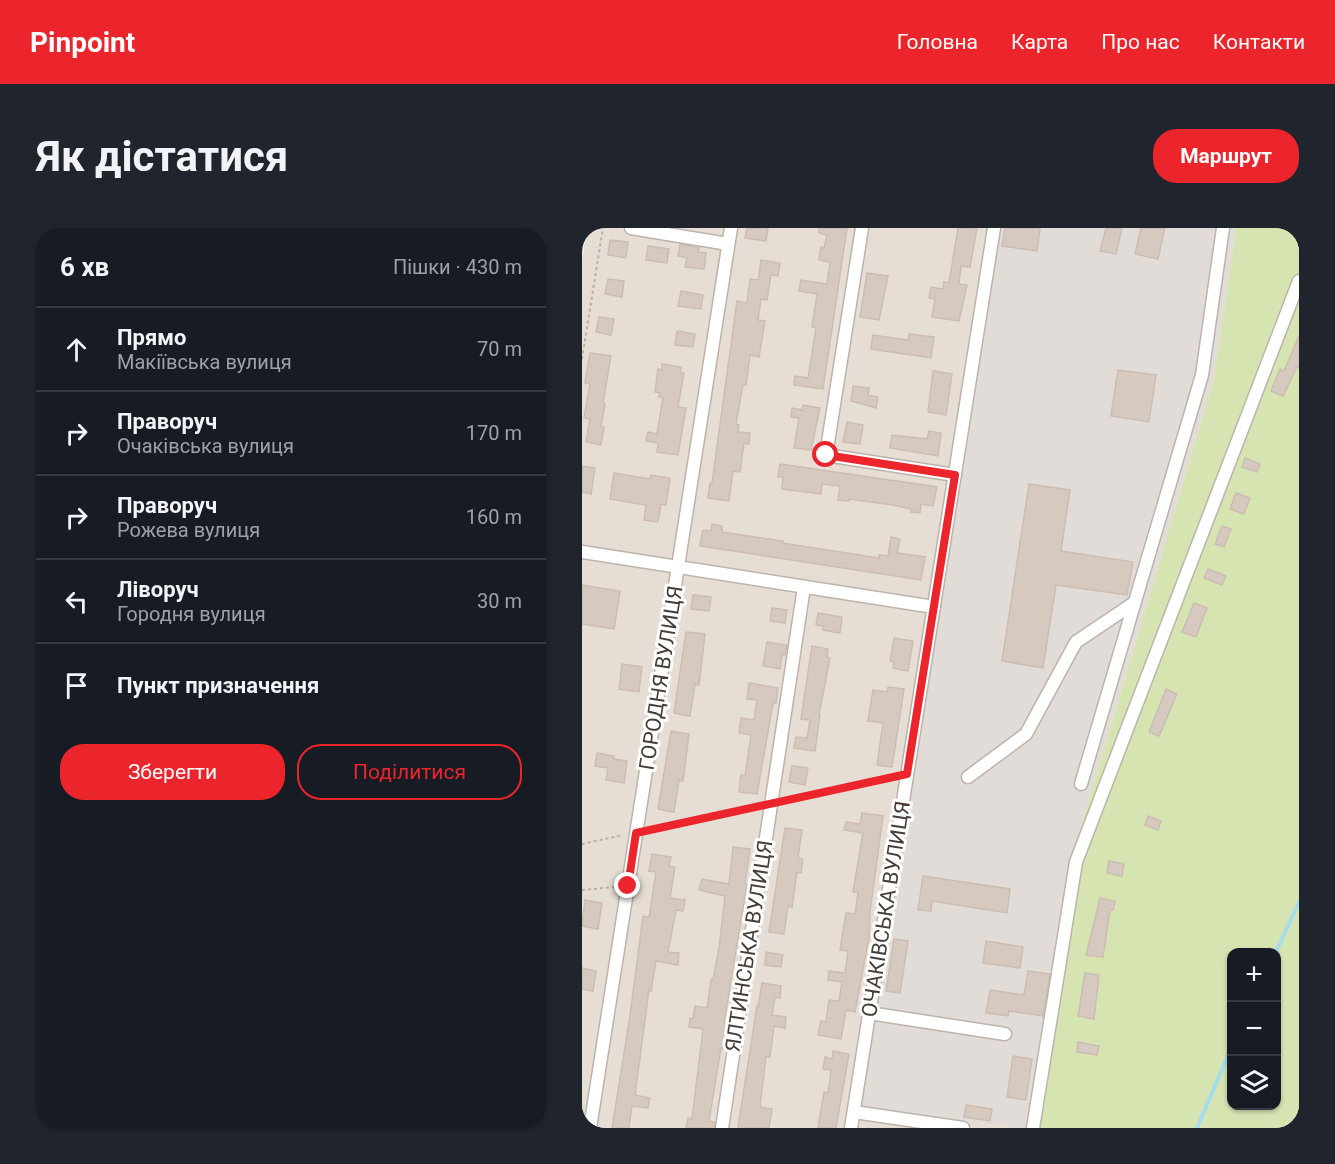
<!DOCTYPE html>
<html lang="uk">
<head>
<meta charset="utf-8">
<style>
  :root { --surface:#171b24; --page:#20242c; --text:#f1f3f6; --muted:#9ea1a6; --line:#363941; --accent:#eb252b }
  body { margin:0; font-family:Roboto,sans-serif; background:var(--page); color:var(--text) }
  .controls { position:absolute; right:18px; bottom:18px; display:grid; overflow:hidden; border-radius:12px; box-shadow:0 2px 4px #0004 }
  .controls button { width:54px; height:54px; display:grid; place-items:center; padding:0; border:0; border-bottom:2px solid var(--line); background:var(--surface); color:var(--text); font:30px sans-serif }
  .stop { position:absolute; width:18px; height:18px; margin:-14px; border:4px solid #eb252b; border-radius:50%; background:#fff }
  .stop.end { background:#eb252b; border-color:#fff; box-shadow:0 2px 6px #0008 }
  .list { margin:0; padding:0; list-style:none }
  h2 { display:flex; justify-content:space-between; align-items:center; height:78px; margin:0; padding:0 24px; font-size:26px }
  h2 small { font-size:20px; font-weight:400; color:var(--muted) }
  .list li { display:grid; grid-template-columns:39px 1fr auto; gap:18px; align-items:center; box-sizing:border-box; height:84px; padding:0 24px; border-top:2px solid var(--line) }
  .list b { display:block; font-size:22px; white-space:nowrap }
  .list p { margin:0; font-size:20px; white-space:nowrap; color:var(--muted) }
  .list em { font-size:20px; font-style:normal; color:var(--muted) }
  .actions { display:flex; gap:12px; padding:18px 24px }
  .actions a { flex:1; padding:14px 0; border:2px solid var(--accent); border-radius:24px; text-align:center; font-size:21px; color:var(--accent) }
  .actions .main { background:var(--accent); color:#fff }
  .icon { flex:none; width:33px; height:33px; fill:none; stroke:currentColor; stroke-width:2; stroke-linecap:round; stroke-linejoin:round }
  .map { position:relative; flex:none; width:717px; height:900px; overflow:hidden; border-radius:24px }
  header { display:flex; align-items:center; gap:36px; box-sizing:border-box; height:84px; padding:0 30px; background:var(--accent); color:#fff }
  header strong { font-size:28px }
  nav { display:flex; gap:33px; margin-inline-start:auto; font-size:21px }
  .intro { display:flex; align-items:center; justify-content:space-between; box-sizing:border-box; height:144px; padding:0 36px }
  h1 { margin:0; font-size:42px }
  .button { padding:15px 27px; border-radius:24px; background:var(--accent); color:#fff; font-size:21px; font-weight:700 }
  main { display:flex; gap:36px; padding:0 36px }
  aside { flex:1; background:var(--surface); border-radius:24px; box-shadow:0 2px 4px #0004 }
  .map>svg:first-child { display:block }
  .residential { fill:#e6ded5 }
  .industrial { fill:#e2dcd8 }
  .green { fill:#d6e4b2; fill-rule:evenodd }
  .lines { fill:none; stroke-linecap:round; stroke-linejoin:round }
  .stream { stroke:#a7dceb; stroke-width:4 }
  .building { fill:#d6c9c0; stroke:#cdbdb1; stroke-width:1.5 }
  .minor-casing { stroke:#bdb3aa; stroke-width:15 }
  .path { stroke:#beac9c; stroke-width:2; stroke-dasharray:3 3; stroke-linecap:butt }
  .minor { stroke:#fff; stroke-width:12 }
  .route { stroke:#eb252b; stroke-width:8 }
  .labels { text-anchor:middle; stroke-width:6; stroke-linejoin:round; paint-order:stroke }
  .street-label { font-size:21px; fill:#453c36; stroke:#fff }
</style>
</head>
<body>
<header>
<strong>Pinpoint</strong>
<nav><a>Головна</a><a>Карта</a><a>Про нас</a><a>Контакти</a></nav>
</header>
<div class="intro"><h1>Як дістатися</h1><a class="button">Маршрут</a></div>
<main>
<aside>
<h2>6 хв<small>Пішки · 430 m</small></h2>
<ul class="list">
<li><svg class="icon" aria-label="ahead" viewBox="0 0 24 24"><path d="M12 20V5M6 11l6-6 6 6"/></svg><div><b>Прямо</b><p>Макіївська вулиця</p></div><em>70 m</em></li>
<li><svg class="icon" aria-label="right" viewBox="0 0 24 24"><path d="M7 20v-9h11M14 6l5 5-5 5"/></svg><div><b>Праворуч</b><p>Очаківська вулиця</p></div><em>170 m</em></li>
<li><svg class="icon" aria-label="right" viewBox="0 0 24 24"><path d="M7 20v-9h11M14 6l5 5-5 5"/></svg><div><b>Праворуч</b><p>Рожева вулиця</p></div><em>160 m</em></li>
<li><svg class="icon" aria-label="left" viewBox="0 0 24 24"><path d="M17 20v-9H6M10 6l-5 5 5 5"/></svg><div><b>Ліворуч</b><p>Городня вулиця</p></div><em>30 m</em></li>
<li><svg class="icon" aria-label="arrive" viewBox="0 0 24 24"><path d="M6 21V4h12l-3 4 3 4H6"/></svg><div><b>Пункт призначення</b></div></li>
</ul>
<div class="actions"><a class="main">Зберегти</a><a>Поділитися</a></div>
</aside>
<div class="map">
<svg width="717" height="900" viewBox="0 0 717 900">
  <rect width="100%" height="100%" fill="#f2ede7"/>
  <path class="residential" d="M5,0H419L280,878L431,900H0V33Z"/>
  <path class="industrial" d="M419,0H654L632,151L489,632L446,900H431L279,878Z"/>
  <path class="green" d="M654,0H717V895L715,900H446L489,632L632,151ZM650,724H694V878H650Z"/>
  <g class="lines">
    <g class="stream">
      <path d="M694,724L717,674"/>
      <path d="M615,900L650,818"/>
    </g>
  </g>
  <g class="building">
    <path d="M165,0H186L184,13L163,10Z"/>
    <path d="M237,0H265L241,161L212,157L213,148L226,150L234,100L230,99L235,66L217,63L219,52L245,56L248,34L237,32L239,19L242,20L245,7L237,5Z"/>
    <path d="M376,0H395L388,39L379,38L377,56L385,57L377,93L350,89L353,71L347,70L349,59L361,61L362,54L367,55Z"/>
    <path d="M423,0H458L455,23L420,18Z"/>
    <path d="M524,0H540L534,26L518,23Z"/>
    <path d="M559,0H583L576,31L553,26Z"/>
    <path d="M28,12L46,14L44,30L26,27Z"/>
    <path d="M98,16L117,20L116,24L124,25L122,41L103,39L105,30L96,28Z"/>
    <path d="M66,18L87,21L85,35L64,32Z"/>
    <path d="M179,32L198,35L196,48L189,47L185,72L179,71L176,92L183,93L177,129L168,127L164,157L161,156L154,196L157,197L156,204L168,205L167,216L162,215L158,244L151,243L147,273L126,270L128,255H130L155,73L165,75L168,51L176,52Z"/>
    <path d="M285,45L306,48L297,92L278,89Z"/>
    <path d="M26,51L42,53L40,69L23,66Z"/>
    <path d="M99,63L121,67L119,81L96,78Z"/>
    <path d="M17,89L32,91L29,107L14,104Z"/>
    <path d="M95,103L113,106L111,119L93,117Z"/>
    <path d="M327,106L352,109L349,130L289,121L291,107L326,112Z"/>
    <path d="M717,108V140L715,139L701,168L689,163L698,141L702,143Z"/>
    <path d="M8,125L29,128L21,175L23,176L19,198L22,199L19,217L4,214L8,191L2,190L8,156L3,155Z"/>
    <path d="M80,136L99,139L98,144L102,145L96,179L104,180L96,227L75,224L76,215L64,213L66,204L75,206L81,169H77L78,165L73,164L76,141L80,142Z"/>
    <path d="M536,142L574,147L567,194L529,188Z"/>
    <path d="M351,143L370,146L364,187L346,184Z"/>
    <path d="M271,158L287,160L286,167L296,169L294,180L269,173Z"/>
    <path d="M221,177L238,180L229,222L212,220L217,190L209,189L210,180L220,182Z"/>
    <path d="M265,194L281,197L278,216L261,214Z"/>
    <path d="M347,203L359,205L356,228L308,220L310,207L345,211Z"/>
    <path d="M663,230L678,236L675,244L660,239Z"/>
    <path d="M198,236L355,259L351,278L339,276L338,285L329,284V281L311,277L267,271V273L256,272L258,258L240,256L239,266L200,261L201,249H196Z"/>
    <path d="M0,238L13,240L9,266L0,264Z"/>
    <path d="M32,245L68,251L69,247L88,250L84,277L79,276L76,294L62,292L64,277L28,271Z"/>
    <path d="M447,256L488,262L479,323L551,334L545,367L474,357L461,440L420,433Z"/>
    <path d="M654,265L668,270L662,286L648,281Z"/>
    <path d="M130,296L140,298V304L201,313L200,315L297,330V327L306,328L309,309L318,311L315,325L343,329L339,352L118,318L121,302L129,303Z"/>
    <path d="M640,298L649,301L642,319L633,316Z"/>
    <path d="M626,341L644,348L640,357L622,350Z"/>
    <path d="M0,357L38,363L32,401L0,396Z"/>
    <path d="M111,367L129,369L127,383L109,381Z"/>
    <path d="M612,375L625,380L614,409L600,404Z"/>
    <path d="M190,380L205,382L203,395L188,393Z"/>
    <path d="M236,385L260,389L258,405L241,402V398L234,397Z"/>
    <path d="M104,404L123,406L117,457L113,456L108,488L92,485Z"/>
    <path d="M312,410L331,413L326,443L311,440L312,434L308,433Z"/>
    <path d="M185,414L205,417L203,427H200L198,441L181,438Z"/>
    <path d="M230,418L246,421L245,429L248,430L237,486L238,487L233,523L212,520L214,509L225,510L228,492L219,491Z"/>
    <path d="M40,436L60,439L57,464L37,461Z"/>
    <path d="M167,455L196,460L194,475H191L175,566L157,564L159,547L163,548L169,507L157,505L159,490L172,492L175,472L165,471Z"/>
    <path d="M306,459L322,461L310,539L295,537L301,495L286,493L291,462L305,464Z"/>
    <path d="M584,461L595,466L577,508L567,504Z"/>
    <path d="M89,503L107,506L101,553L97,552L92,584L76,581Z"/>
    <path d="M15,525L32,528L31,531L45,533L42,555L24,552L26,540L13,538Z"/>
    <path d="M210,538L226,540L223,557L207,554Z"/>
    <path d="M280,585L301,588L288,684L287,709L273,784L264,782L259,811L236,807L239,793L244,794L247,772L257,773L260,754L246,752L247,743L263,745L266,723L258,722L264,685L273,686L276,664H271L281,605L262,602L264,594L278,596Z"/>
    <path d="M566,588L579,593L576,602L563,597Z"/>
    <path d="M203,600L220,602L216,630L221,631L219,645L215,644L210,679L206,678L202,706L187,704Z"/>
    <path d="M151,619L168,621L163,656H165L142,795L145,796L141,821L139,820L127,893L133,894L132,900H104L106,890L110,891L121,801L107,799L108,790L111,791L113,778L125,780L129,752H131L137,720L143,668L117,662L120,651L147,656Z"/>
    <path d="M70,626L89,629L87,638L93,639L88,670L103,672L101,683L94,682L86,724L97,725L96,737L74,733L69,763L67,762L53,867L68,870L66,880L50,878L47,900H30L48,788L61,688L67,689L74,644L67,643Z"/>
    <path d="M527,633L542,636L540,648L525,645Z"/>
    <path d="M341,648L428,661L425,685L350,673L349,683L336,682Z"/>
    <path d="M518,670L533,673L531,682H528L521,729L504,727Z"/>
    <path d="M3,672L20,675L16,701L0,698Z"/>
    <path d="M312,711L326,713L318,765L304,763Z"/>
    <path d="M404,713L441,719L438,740L401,735Z"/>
    <path d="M184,724L201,727L199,739L183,737Z"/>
    <path d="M0,740L14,743L11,763L0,761Z"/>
    <path d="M446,743L468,746L461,788L427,783L426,788L404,785L408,762L442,767Z"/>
    <path d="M503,745L517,747L512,791L496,788Z"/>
    <path d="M180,755L199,758L198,770L193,769L190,787L204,789L203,800L192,798L188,829L184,828L178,879L190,881L187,900H156L175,778L176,779Z"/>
    <path d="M496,814L517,818L515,827L495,824Z"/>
    <path d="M251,823L267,826L254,900H236L242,864L246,865L249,842L241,841L243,829L250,831Z"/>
    <path d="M431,828L450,831L444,872L425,869Z"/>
    <path d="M384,877L410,881L408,893L382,889Z"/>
  </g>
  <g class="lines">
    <defs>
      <g id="minor">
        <path d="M49,0L146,16"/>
        <path d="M280,0L244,227L373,247"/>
        <path d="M0,324L352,379"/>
        <path d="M386,549L444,506L494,414L552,375"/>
        <path d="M499,556L620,147L641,0"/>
        <path d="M287,785L423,806"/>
        <path d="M272,884L381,900"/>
        <path d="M8,900L149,0"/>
        <path d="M140,900L222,359"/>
        <path d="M269,900L412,0"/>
        <path d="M451,900L494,634L717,53"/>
      </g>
    </defs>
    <use href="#minor" class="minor-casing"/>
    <g class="path">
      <path d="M0,131L21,0"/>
      <path d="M202,574L314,549"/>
      <path d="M67,602L176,579"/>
      <path d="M0,616L41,607"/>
      <path d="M0,662L33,659"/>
    </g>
    <use href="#minor" class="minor"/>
  </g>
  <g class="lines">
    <path class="route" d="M46,658L54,605L325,546L373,247L244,227"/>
  </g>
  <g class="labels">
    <g class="street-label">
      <text transform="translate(79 450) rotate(-81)" y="7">ГОРОДНЯ ВУЛИЦЯ</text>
      <text transform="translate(304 681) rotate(-81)" y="7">ОЧАКІВСЬКА ВУЛИЦЯ</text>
      <text transform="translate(167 718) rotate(-81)" y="7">ЯЛТИНСЬКА ВУЛИЦЯ</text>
    </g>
  </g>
</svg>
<div class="controls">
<button>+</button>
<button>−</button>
<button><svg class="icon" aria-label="layers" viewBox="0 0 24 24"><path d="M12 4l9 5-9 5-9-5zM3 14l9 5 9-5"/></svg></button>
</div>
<div class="stop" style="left:244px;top:227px"></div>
<div class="stop end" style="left:46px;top:658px"></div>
</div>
</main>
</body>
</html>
